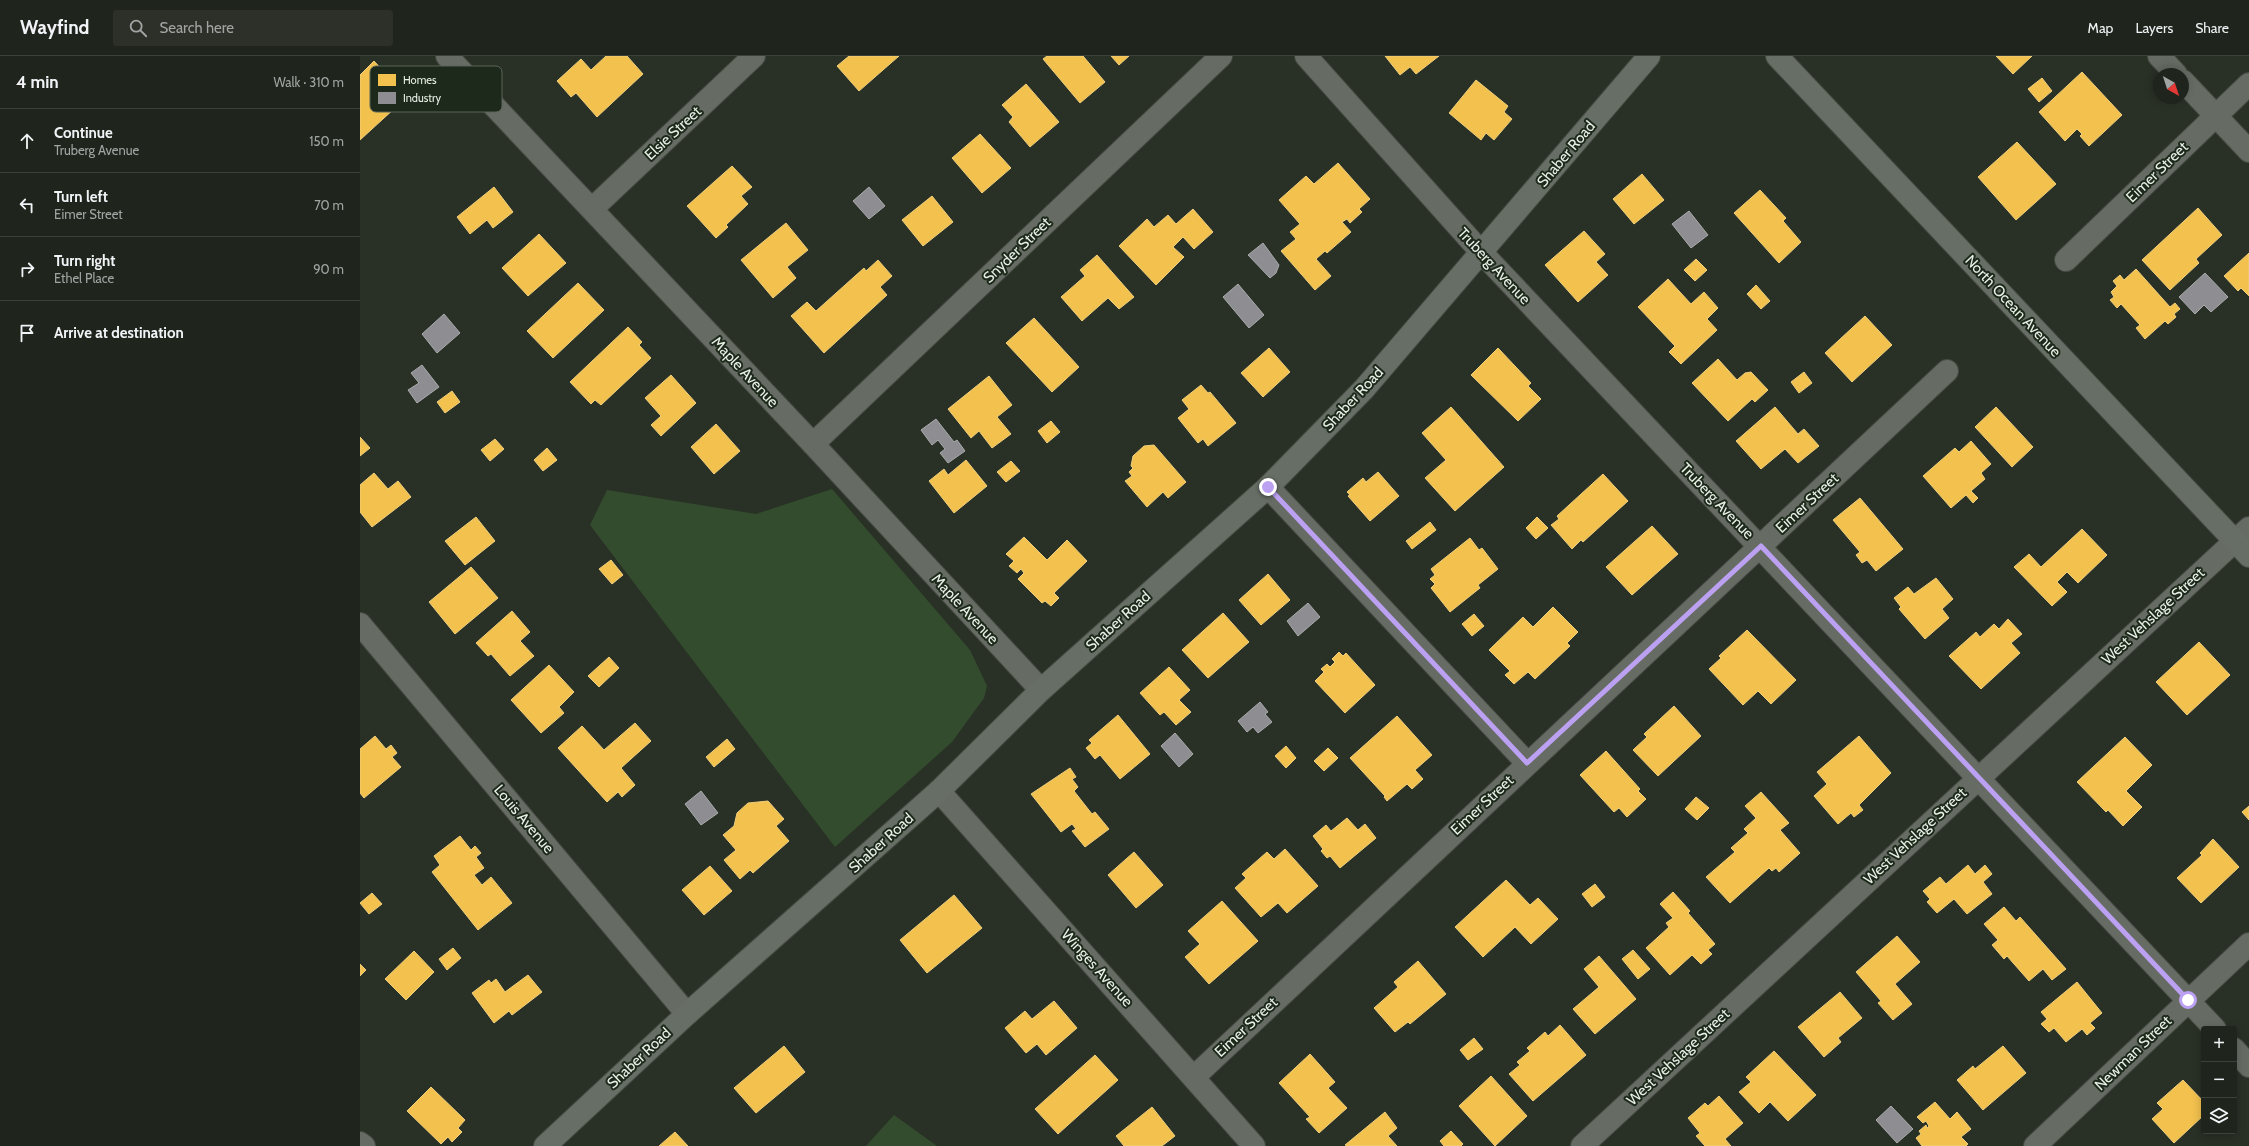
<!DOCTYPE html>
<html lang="en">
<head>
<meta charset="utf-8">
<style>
  :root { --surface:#1f241c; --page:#2c3029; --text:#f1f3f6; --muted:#a1a4a3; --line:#3c413b }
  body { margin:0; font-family:Cabin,sans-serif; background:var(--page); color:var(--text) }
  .controls { position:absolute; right:12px; bottom:12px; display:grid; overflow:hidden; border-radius:4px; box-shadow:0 2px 10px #0003 }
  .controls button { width:36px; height:36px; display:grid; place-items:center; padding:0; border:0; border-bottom:1px solid var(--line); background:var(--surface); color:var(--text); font:20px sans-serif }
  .compass { position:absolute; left:1793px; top:12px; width:36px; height:36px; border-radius:50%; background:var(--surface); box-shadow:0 2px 10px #0003; rotate:141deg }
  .stop { position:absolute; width:12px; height:12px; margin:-9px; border:3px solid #bca0f2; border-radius:50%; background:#fff }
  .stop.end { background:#bca0f2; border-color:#fff; box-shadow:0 1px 4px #0008 }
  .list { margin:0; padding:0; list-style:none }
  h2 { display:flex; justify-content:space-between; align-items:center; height:52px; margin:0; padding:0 16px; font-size:17px }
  h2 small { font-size:13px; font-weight:400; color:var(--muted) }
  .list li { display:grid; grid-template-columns:26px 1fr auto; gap:12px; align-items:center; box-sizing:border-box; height:64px; padding:0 16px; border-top:1px solid var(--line) }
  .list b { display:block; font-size:15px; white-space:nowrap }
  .list p { margin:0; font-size:13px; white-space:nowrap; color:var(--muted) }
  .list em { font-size:13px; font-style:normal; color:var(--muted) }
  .icon { flex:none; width:22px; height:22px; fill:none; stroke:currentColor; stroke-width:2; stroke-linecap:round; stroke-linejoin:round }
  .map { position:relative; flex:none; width:1889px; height:1090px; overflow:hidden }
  header { display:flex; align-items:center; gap:24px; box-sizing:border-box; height:56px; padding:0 20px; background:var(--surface); border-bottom:1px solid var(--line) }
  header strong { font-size:19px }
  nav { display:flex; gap:22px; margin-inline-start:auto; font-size:14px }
  .search { width:280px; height:36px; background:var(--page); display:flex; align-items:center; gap:10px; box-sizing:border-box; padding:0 14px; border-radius:4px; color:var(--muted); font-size:15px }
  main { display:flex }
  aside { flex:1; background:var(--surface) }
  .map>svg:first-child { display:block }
  .green { fill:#344c2e }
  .homes { fill:#f2c14e; stroke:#efcf7c }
  .industry { fill:#8d8d92; stroke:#a9abac }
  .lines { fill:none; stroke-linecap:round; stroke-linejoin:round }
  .street-casing { stroke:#454b43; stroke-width:24 }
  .secondary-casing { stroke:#454b43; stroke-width:24 }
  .street { stroke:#666c64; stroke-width:22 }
  .secondary { stroke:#676e65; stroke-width:22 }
  .route { stroke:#bca0f2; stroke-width:5 }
  .labels { text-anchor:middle; stroke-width:4; stroke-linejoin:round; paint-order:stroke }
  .street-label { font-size:15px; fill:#e9f1e7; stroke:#1d291a }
  .key { fill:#1d291a; stroke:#5a6558; stroke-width:1 }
  .key-label { font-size:11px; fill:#e9f1e7 }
</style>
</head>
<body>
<header>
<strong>Wayfind</strong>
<div class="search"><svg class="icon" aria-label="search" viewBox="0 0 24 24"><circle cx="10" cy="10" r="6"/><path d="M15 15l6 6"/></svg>Search here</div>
<nav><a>Map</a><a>Layers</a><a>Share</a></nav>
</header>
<main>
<aside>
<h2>4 min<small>Walk · 310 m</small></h2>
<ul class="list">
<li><svg class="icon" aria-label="ahead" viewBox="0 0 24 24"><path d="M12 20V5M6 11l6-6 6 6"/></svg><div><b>Continue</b><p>Truberg Avenue</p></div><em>150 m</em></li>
<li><svg class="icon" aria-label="left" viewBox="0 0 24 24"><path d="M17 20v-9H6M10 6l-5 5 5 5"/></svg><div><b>Turn left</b><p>Eimer Street</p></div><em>70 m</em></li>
<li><svg class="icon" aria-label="right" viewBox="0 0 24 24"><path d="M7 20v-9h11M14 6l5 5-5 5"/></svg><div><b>Turn right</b><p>Ethel Place</p></div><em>90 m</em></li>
<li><svg class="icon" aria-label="arrive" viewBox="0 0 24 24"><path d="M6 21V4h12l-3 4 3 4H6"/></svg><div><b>Arrive at destination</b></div></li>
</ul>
</aside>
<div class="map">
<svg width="1889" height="1090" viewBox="0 0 1889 1090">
  <rect width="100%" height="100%" fill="#293026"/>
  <g class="green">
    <path d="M472,433L610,594L627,630L624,642L592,686L475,791L230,469L247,434L396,458Z"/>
    <path d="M534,1059L577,1090H506Z"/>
  </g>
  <g class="homes">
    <path d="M246,0H267L283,18L237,61L216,37L211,41L197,25L221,3L231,14Z"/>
    <path d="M489,0H539L499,35L477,10Z"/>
    <path d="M687,0H723L745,26L720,47L683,3Z"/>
    <path d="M751,0H769L759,9Z"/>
    <path d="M1025,0H1079L1056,18L1050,11L1040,19Z"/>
    <path d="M1636,0H1672L1653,18Z"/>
    <path d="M14,5L47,41L0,84V19Z"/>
    <path d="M1722,16L1762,59L1729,90L1720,80L1722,78L1717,73L1705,85L1679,56Z"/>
    <path d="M1682,22L1692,35L1679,46L1668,33Z"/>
    <path d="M1116,24L1148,50L1144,56L1152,63L1134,84L1126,77L1121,84L1089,57Z"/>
    <path d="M666,28L699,66L670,91L649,66L653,61L642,49Z"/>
    <path d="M620,78L651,112L622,137L592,102Z"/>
    <path d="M1657,86L1696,128L1656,164L1618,121Z"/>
    <path d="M978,107L1010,143L999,153L1002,156L990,167L987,163L982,166L991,176L967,197L965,195L956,203L971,220L955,234L921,195L936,183L930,176L940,168L919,144L946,120L954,128Z"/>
    <path d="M372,110L392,131L381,140L388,148L366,169L368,171L356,182L327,150Z"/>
    <path d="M1282,118L1304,144L1274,168L1253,143Z"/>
    <path d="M134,131L153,156L133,172L127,164L110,178L97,161Z"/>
    <path d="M1400,134L1426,162L1423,165L1441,186L1419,207L1374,157Z"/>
    <path d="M572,140L593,166L563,190L542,164Z"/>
    <path d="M1838,152L1862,179L1836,203L1839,207L1810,234L1782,204Z"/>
    <path d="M833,153L853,176L834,193L823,181L813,191L824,201L796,229L759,190L787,163L794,171L808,159L816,168Z"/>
    <path d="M426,167L448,194L427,211L436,222L413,242L381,204Z"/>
    <path d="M1224,175L1245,198L1236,206L1248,219L1218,246L1185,209Z"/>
    <path d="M179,178L206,207L168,240L142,212Z"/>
    <path d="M1889,197V240L1881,232L1878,235L1864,220Z"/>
    <path d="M737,199L774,241L759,253L748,242L722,265L701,241L725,220L720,214Z"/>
    <path d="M1336,203L1347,214L1335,225L1324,214Z"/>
    <path d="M518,204L532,220L520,231L527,239L464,297L431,260L447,246L456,255L504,212L506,215Z"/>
    <path d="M1776,213L1810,251L1815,247L1820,253L1814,258L1816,261L1808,268L1805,265L1785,283L1776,272L1780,269L1761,248L1757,252L1750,244L1754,241L1751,236L1757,230L1753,225L1760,219L1764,224Z"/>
    <path d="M1308,223L1331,248L1344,236L1358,252L1347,263L1357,274L1321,308L1309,296L1315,290L1278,251Z"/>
    <path d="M218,227L244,254L193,302L167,275Z"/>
    <path d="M1396,229L1410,245L1401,253L1387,238Z"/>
    <path d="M1505,260L1532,289L1492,326L1465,297Z"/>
    <path d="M674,262L719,311L692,336L646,287Z"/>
    <path d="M268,271L282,286L279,289L291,302L241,349L235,344L231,348L210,326Z"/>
    <path d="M909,292L930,316L903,341L881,317Z"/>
    <path d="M1138,292L1171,327L1168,330L1181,343L1158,365L1111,319Z"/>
    <path d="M1358,303L1377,324L1385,317L1391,316L1408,334L1395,346L1392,343L1368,365L1332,327Z"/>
    <path d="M1444,316L1452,327L1439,337L1431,326Z"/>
    <path d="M311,319L336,347L301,380L291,369L301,360L285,342Z"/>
    <path d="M629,320L652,349L637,361L651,378L632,392L619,375L611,382L588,353Z"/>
    <path d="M841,329L848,337L850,336L876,367L848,390L843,383L838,387L818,362L829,353L822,344Z"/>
    <path d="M92,335L100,346L85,357L77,346Z"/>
    <path d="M1091,351L1144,411L1095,455L1065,422L1086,404L1062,377Z"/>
    <path d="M1415,351L1438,378L1444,373L1459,390L1438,407L1425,393L1401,413L1376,385Z"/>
    <path d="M1636,351L1673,391L1652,411L1615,371Z"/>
    <path d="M691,365L700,376L687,387L678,375Z"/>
    <path d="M356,368L380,395L354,418L331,391Z"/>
    <path d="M0,381L10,392L0,400Z"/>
    <path d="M135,383L144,393L130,405L121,394Z"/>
    <path d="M1611,385L1631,408L1621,417L1625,423L1611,435L1618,442L1613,447L1606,439L1591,452L1563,420L1595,392L1599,396Z"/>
    <path d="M794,389L826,426L808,442L803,436L787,451L765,425L772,420L769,416L773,412L771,410L773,400L784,390Z"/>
    <path d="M187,392L197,404L183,415L174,404Z"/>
    <path d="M606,404L627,430L594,457L569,425L584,413L588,419Z"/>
    <path d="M651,405L660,415L646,426L637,416Z"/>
    <path d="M1018,416L1039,440L1010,465L988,440L990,439L987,436L1003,422L1006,426Z"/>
    <path d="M14,417L28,433L38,425L51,441L12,471L0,456V429Z"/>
    <path d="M1243,418L1268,445L1223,486L1221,484L1212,493L1191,469L1199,463L1197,460Z"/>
    <path d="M1500,442L1543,493L1516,515L1507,504L1502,507L1496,499L1500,496L1473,464Z"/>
    <path d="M116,461L135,485L105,509L85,485Z"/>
    <path d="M1177,461L1188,472L1176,483L1166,472Z"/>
    <path d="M1070,466L1076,474L1052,493L1046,485Z"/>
    <path d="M1292,470L1318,498L1272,539L1246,511Z"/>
    <path d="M1722,473L1747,499L1718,527L1707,516L1697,526L1707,536L1692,550L1654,511L1669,498L1681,511Z"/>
    <path d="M664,481L687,504L707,484L727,505L694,537L699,542L691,550L685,545L682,547L658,523L664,517L661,513L657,517L649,510L654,505L646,498Z"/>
    <path d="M1110,482L1119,494L1122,492L1138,513L1118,529L1120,532L1090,556L1071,532L1075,528L1070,523L1075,519L1071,513Z"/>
    <path d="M251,504L263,519L252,528L239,513Z"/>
    <path d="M111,511L138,542L95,578L69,546Z"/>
    <path d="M908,518L930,544L901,569L879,544Z"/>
    <path d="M1576,522L1593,543L1582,553L1589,562L1565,583L1539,553L1541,551L1534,542L1548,531L1554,538Z"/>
    <path d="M1193,551L1218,576L1207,587L1210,590L1175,623L1168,616L1154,628L1145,619L1150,615L1129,594L1163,561L1173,571Z"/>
    <path d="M152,555L170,576L160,585L174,600L150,620L131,598L128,600L116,587Z"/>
    <path d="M863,557L889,586L848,622L822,594Z"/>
    <path d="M1114,558L1124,570L1112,580L1102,568Z"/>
    <path d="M1648,563L1662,578L1651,587L1660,597L1621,633L1589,600L1616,576L1620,581L1634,568L1639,573Z"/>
    <path d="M1387,574L1436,624L1411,648L1398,635L1383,649L1349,613L1361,602L1359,600Z"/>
    <path d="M1839,586L1870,619L1827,659L1796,626Z"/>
    <path d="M979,596L983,600L986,597L1015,629L985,657L955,625L964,616L961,613L967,608L970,611L975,606L972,603Z"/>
    <path d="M249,601L259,612L239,631L228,620Z"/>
    <path d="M189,609L214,636L199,651L204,657L181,677L151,644Z"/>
    <path d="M809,611L830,634L819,644L831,656L816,669L804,656L800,659L780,637Z"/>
    <path d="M1314,650L1341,680L1298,720L1273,694L1287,681L1284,678Z"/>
    <path d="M758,659L790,698L760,723L740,699L735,703L726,692L732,687L729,684Z"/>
    <path d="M1037,660L1072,699L1055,714L1063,723L1052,733L1047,728L1027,745L1024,741L1025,740L990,702Z"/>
    <path d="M275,667L291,685L261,712L275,729L262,741L258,736L247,746L198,692L222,670L244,694Z"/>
    <path d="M15,680L26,693L31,689L37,697L32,701L41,711L4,742L0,737V693Z"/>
    <path d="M1499,680L1531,717L1499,749L1503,754L1494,761L1491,757L1478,768L1454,740L1467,728L1457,716Z"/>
    <path d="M1765,681L1792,709L1766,735L1782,751L1763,770L1748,754L1746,756L1717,726Z"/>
    <path d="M367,683L375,693L354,711L346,701Z"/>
    <path d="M926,690L936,702L926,712L915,700Z"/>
    <path d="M968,692L978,702L964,715L954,705Z"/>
    <path d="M1246,695L1280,733L1278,735L1286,743L1267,761L1259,752L1254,756L1220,719Z"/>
    <path d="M710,712L716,721L712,723L718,731L714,735L732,758L735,756L749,773L725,791L712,775L716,773L712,768L701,776L671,738Z"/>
    <path d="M1401,736L1429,767L1420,774L1440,797L1419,816L1416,812L1412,815L1409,812L1370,847L1346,821L1375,796L1371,792L1388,777L1384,773L1396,762L1385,750Z"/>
    <path d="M1336,741L1349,752L1337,764L1325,753Z"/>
    <path d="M408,745L424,763L416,770L429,785L393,817L390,814L380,823L364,804L376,794L363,779L374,770L377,757L388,747Z"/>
    <path d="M1889,750V764L1882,756Z"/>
    <path d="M987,762L998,774L1005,768L1016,782L980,812L970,800L967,802L961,795L963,793L953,780L966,769L971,775Z"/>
    <path d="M100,780L111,794L115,790L121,797L116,801L124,812L114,819L122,829L131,821L152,847L118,874L72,816L80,809L74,800Z"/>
    <path d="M1853,783L1879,811L1841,847L1817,822L1842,799L1840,797Z"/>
    <path d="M925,793L958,830L927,857L918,847L901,861L875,832L886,822L882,818L907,796L914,803Z"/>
    <path d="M774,796L803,829L776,852L748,819Z"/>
    <path d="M1608,809L1615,818L1625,809L1632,818L1623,826L1632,838L1607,858L1594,843L1577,857L1567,846L1570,843L1563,835L1580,821L1586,828Z"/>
    <path d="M350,810L372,835L344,859L322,834Z"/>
    <path d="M1146,824L1170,849L1178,842L1198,863L1171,888L1155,871L1123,901L1095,871Z"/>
    <path d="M1235,828L1245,841L1232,851L1222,838Z"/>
    <path d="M1313,836L1330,855L1328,857L1355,888L1348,894L1352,898L1341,908L1332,899L1310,919L1286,892L1309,871L1306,867L1313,862L1300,848Z"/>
    <path d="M12,837L22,848L9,858L0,847Z"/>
    <path d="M594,839L622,872L567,917L540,884Z"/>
    <path d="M862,845L898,885L849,928L825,901L840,888L828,875Z"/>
    <path d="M1644,851L1656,865L1660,861L1706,913L1692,924L1683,913L1669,925L1647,900L1644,903L1632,889L1638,884L1624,868Z"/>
    <path d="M1537,880L1560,906L1535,928L1552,948L1533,964L1518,947L1521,945L1496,916Z"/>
    <path d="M93,892L101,902L87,914L79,903Z"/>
    <path d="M1273,894L1290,913L1278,923L1262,903Z"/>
    <path d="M54,895L74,916L46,944L25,923Z"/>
    <path d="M1239,900L1276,943L1235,978L1213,953L1239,931L1224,913Z"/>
    <path d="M1058,905L1086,938L1050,968L1048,966L1035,976L1014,952L1038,931L1034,926Z"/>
    <path d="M0,908L6,914L0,920Z"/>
    <path d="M168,919L182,936L152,959L149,955L134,967L112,937L129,924L131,927L136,923L145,936Z"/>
    <path d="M1717,926L1742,957L1730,967L1735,972L1727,979L1722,973L1706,986L1694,972L1689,976L1681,968L1687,963L1681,956Z"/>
    <path d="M1480,936L1502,962L1478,982L1481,986L1464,1001L1438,971Z"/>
    <path d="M694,945L717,972L686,999L677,988L666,997L645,972L665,955L672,963Z"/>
    <path d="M1200,969L1226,999L1173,1045L1149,1018L1160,1009L1157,1006L1170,995L1167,992L1185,976L1188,980Z"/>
    <path d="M1114,982L1123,993L1108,1004L1100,994Z"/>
    <path d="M424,990L445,1016L396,1057L374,1032Z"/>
    <path d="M1643,990L1666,1017L1623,1054L1597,1024L1613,1010L1615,1013Z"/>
    <path d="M1414,995L1456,1039L1428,1065L1410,1046L1399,1057L1379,1036L1391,1026L1386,1021Z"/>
    <path d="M950,998L975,1026L968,1032L987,1052L959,1077L946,1063L950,1061L919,1027Z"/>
    <path d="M735,999L758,1024L698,1078L675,1053Z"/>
    <path d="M1131,1020L1167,1060L1135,1090L1099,1050Z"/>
    <path d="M1823,1024L1844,1046V1059L1814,1087L1792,1063L1803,1053L1797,1047Z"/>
    <path d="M71,1031L105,1064L98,1072L102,1076L92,1086L88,1081L81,1088L47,1055Z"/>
    <path d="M1359,1040L1383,1067L1365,1083L1371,1090H1345L1336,1080L1340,1077L1328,1062L1345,1047L1348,1050Z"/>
    <path d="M1575,1046L1590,1063L1597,1056L1611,1073L1601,1081L1608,1088L1606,1090H1562L1556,1082L1561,1078L1559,1075L1566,1069L1567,1072L1569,1070L1566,1065L1563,1067L1557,1061Z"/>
    <path d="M792,1051L815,1080L802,1090H764L756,1080Z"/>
    <path d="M1025,1056L1037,1072L1028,1080L1037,1090H987L985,1089Z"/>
    <path d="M1091,1075L1103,1088L1101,1090H1084L1080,1085Z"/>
    <path d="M315,1076L328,1090H299Z"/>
  </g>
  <g class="industry">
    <path d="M509,131L525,150L509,163L493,145Z"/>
    <path d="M1329,155L1348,179L1331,192L1312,168Z"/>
    <path d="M903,187L919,209L916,217L910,222L888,199Z"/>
    <path d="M1845,217L1868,241L1851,256L1844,249L1835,258L1819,241Z"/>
    <path d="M878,228L904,259L889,272L863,241Z"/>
    <path d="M84,258L100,277L77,297L62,278Z"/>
    <path d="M62,309L79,331L57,347L48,334L59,327L51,317Z"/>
    <path d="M576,363L594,386L597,384L605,395L588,407L580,397L585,393L578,384L572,389L561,374Z"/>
    <path d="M948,547L960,561L938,580L927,565Z"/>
    <path d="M900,646L908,656L905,658L912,666L898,677L893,671L887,676L878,665Z"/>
    <path d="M815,677L833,698L819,711L801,690Z"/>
    <path d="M341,735L358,757L341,769L325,748Z"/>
    <path d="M1531,1050L1553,1073L1537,1087L1516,1064Z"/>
  </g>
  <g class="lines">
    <defs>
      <g id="street">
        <path d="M87,0L453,388L681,634"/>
        <path d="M946,0L1122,197L1855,973"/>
        <path d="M1799,0L1816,18"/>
        <path d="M1823,25L1889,95"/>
        <path d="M232,153L394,0"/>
        <path d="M1706,204L1889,28"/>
        <path d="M453,388L861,0"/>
        <path d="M908,431L1167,707"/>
        <path d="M0,568L327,958"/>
        <path d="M579,735L894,1090"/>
        <path d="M1874,993L1889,1010"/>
        <path d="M834,1021L1587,315"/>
        <path d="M0,1087L4,1090"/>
        <path d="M1222,1090L1889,472"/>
        <path d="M1675,1090L1889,888"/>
      </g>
      <g id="secondary">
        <path d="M1417,0L1889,500"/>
        <path d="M185,1090L327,958L579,735L681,634L908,431L1004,333L1289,0"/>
      </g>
    </defs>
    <use href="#street" class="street-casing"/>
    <use href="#secondary" class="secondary-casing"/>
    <use href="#street" class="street"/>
    <use href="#secondary" class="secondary"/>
  </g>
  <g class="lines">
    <path class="route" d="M908,431L1167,707L1401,490L1828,944"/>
  </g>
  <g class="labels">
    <g class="street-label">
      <text transform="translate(313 77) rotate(-43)" y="5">Elsie Street</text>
      <text transform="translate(1206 98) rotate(-50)" y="5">Shaber Road</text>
      <text transform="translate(1797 116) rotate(-44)" y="5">Eimer Street</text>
      <text transform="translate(657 194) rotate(-44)" y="5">Snyder Street</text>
      <text transform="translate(1134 210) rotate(47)" y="5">Truberg Avenue</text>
      <text transform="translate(1653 250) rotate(47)" y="5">North Ocean Avenue</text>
      <text transform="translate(385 316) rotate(47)" y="5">Maple Avenue</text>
      <text transform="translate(993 343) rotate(-47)" y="5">Shaber Road</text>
      <text transform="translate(1357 445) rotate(46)" y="5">Truberg Avenue</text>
      <text transform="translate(1447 447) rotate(-43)" y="5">Eimer Street</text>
      <text transform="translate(605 553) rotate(47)" y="5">Maple Avenue</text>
      <text transform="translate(1793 560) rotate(-43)" y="5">West Vehslage Street</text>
      <text transform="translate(758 565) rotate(-42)" y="5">Shaber Road</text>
      <text transform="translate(1122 749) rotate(-43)" y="5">Eimer Street</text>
      <text transform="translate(164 763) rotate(50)" y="5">Louis Avenue</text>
      <text transform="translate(1555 780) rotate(-43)" y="5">West Vehslage Street</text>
      <text transform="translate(521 787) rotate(-42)" y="5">Shaber Road</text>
      <text transform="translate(737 912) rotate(48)" y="5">Winges Avenue</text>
      <text transform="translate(886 971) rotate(-43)" y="5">Eimer Street</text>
      <text transform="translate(1773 997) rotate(-44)" y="5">Newman Street</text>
      <text transform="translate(1318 1001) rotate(-43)" y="5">West Vehslage Street</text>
      <text transform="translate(279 1002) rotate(-43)" y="5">Shaber Road</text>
    </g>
  </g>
  <rect x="10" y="10" width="132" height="46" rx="6" class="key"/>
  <rect x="18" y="18" width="18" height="12" fill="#f2c14e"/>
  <rect x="18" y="36" width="18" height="12" fill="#8d8d92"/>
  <g class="key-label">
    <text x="43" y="28">Homes</text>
    <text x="43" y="46">Industry</text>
  </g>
</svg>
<div class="controls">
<button>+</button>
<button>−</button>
<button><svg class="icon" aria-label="layers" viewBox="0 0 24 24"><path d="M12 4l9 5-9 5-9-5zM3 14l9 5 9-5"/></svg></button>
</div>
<svg class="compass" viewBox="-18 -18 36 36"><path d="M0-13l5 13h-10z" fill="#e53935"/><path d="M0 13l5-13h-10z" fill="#a1a4a3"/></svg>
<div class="stop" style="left:1828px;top:944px"></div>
<div class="stop end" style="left:908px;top:431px"></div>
</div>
</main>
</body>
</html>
